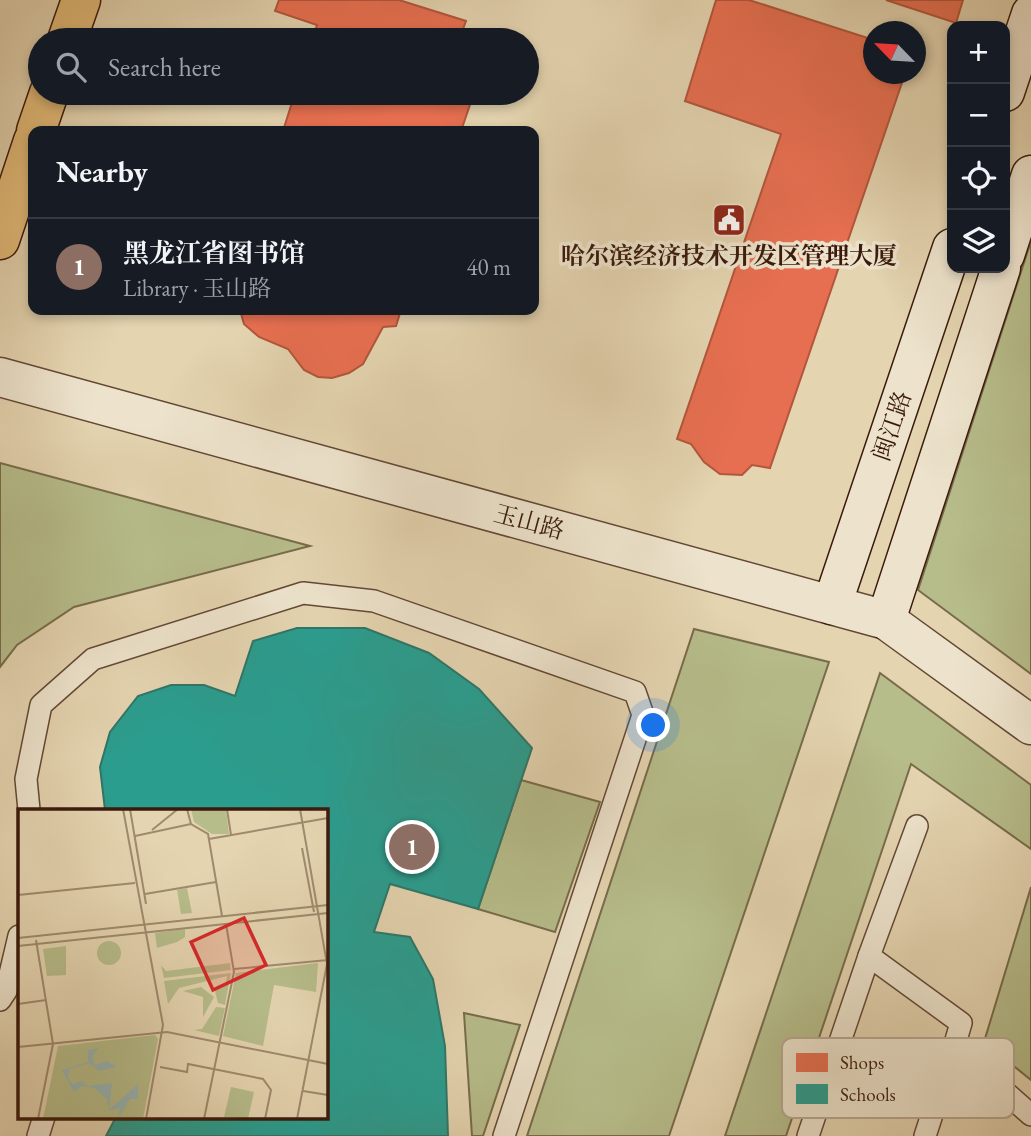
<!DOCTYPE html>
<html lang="en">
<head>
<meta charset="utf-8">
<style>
  :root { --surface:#171b24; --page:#242831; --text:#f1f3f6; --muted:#9ea1a6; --line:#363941; --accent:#7c3aed }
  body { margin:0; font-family:"EB Garamond","Noto Serif SC",serif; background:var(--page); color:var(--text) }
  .controls { position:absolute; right:21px; top:21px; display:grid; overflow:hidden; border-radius:14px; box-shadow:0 4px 10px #0003 }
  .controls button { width:63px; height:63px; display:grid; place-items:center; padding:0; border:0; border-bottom:2px solid var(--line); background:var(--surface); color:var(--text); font:35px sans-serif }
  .compass { position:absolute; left:863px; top:21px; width:63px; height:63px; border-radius:50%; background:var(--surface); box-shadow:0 4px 10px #0003; rotate:295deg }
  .you { position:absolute; left:654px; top:726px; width:24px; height:24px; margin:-18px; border:5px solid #fff; border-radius:50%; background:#1a73e8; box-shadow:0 0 0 10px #1a73e833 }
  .badge { display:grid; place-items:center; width:46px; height:46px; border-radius:50%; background:var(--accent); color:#fff; font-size:23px; font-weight:700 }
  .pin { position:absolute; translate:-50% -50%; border:4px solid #fff; box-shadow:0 2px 7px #0006 }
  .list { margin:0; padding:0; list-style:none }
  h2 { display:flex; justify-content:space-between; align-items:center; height:91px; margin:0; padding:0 28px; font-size:30px }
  h2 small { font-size:23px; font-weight:400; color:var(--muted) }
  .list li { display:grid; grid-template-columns:46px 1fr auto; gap:21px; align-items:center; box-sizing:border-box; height:98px; padding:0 28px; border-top:2px solid var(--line) }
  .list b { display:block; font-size:26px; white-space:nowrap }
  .list p { margin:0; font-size:23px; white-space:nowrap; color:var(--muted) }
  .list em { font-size:23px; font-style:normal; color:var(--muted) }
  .icon { flex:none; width:38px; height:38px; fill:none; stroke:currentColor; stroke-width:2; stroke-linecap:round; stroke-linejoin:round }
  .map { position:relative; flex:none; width:1031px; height:1136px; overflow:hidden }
  .search { position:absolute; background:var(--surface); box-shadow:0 4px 10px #0003; left:28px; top:28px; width:511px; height:77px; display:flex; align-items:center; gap:18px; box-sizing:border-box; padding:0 24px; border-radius:38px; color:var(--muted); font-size:26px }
  .panel { position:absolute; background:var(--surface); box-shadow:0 4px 10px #0003; left:28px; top:126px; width:511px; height:189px; border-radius:14px }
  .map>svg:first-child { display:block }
  .green { fill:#b6bc8a; stroke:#786b4b; stroke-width:2 }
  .shops { fill:#e76f51; stroke:#b3563c; stroke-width:2 }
  .schools { fill:#2a9d8f; stroke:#2f7668; stroke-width:2 }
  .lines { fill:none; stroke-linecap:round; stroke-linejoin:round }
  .service-casing { stroke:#644835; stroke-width:24 }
  .tertiary-casing { stroke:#644835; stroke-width:41 }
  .secondary-casing { stroke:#3a1a0c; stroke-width:41 }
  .primary-casing { stroke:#3a1a0c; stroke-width:41 }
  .service { stroke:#ede3cc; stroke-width:21 }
  .tertiary { stroke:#ede3cc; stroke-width:38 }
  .secondary { stroke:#ede3cc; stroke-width:38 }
  .primary { stroke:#e2ba78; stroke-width:38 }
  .labels { text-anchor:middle; stroke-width:7; stroke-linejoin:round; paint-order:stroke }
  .poi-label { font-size:24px; font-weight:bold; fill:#3a1a0c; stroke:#ede3cc }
  .street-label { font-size:24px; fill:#3a1a0c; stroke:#ede3cc }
  .inset-road { fill:none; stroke:#a08a6e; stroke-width:2 }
  .view { fill:#d62828; fill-opacity:0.15; stroke:#d62828; stroke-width:3.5 }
  .inset-edge { fill:none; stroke:#3a1a0c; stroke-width:3.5 }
  .key { fill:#ede3cc; stroke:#b7a792; stroke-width:2 }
  .key-label { font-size:19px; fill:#3a1a0c }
</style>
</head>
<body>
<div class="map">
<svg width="1031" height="1136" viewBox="0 0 1031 1136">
  <rect width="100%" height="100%" fill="#e4d4b0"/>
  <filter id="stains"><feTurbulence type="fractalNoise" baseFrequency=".00286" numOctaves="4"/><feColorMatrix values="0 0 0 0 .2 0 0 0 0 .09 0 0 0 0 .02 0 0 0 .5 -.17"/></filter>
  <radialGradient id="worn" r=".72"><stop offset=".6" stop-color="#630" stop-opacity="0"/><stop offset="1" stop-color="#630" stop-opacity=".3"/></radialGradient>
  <g class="green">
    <path d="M1031,241V674L918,590Z"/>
    <path d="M0,463L310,546L74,607L17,645L0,667Z"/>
    <path d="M694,629L829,662L669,1136H527Z"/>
    <path d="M880,673L1031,785V849L911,764L786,1136H725Z"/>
    <path d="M521,780L600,802L555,932L478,909Z"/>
    <path d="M1031,887V1080L984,1042Z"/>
    <path d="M464,1013L520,1025L483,1136H472Z"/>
  </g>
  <g class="shops">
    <path d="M279,0H399L466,21L459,40H312L317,25L275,11Z"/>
    <path d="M716,0H749L874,40V74H905L770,468L752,465L742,475L720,474L704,462L691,444L677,439L781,134L685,101Z"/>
    <path d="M886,0H963L956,23Z"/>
    <path d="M295,93H474L461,131H283Z"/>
    <path d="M240,310H401L396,326L383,327L363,364L349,373L332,378L318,377L304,370L288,349L259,337L244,324Z"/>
  </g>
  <path class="schools" d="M297,628H365L429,653L479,689L532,748L478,909L390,884L374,932L410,937L433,979L445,1046L448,1136H106L116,1117H326V810H105L100,767L110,732L138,696L171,685H204L235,696L253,641Z"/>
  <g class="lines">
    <defs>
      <g id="service">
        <path d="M29,810L26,779L41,705L93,659L303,593L374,601L635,692L643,715L504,1136"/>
        <path d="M917,826L869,956L961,1023L954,1047"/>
        <path d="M0,1000L6,991L19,936"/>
        <path d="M38,1136L44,1117"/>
        <path d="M808,1136L869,956"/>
        <path d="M925,1136L954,1047L1031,1115"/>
      </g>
      <path id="tertiary" d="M0,377L886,620L1031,725"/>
      <g id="secondary">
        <path d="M1005,92L1031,14"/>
        <path d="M1005,255L1031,175"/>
        <path d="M832,605L952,248"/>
        <path d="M886,620L1001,268"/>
      </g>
      <g id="primary">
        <path d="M67,40L81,0"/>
        <path d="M36,131L49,93"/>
        <path d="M0,240L33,141"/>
      </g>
    </defs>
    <use href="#service" class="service-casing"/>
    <use href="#tertiary" class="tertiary-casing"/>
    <use href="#secondary" class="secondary-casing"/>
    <use href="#primary" class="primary-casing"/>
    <use href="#service" class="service"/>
    <use href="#tertiary" class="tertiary"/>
    <use href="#secondary" class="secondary"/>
    <use href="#primary" class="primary"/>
  </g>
  <defs>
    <symbol id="civic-square" viewBox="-11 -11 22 22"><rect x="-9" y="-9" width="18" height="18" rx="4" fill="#8f2418" stroke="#ede3cc"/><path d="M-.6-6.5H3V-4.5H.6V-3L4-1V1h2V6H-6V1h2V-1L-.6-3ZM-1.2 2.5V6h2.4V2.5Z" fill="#fff"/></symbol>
  </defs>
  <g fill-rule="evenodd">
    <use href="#civic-square" x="710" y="201" width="38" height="38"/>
  </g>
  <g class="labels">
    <g class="poi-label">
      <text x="729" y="264">哈尔滨经济技术开发区管理大厦</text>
    </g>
    <g class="street-label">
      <text transform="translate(892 426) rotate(-71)" y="8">闽江路</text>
      <text transform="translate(529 522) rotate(15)" y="8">玉山路</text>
    </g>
  </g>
  <g transform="translate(18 809)">
    <rect width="310" height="310" fill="#e4d4b0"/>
    <path d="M173,0H208L211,25H194L176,13ZM169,79L174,104L163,105L159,81ZM167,120V128L159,133L139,139L137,124ZM79 144a12 12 0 1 1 24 0a12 12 0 1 1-24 0ZM48,137V166L29,167L25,140ZM212,154L213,161L146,169L143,156L148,162ZM300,154L298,183L256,176L245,237L205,227L218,164ZM213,164L207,196L200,194L197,182L199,177L208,175L209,167L161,179L150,195L146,172ZM183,178L196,188L185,208V188L165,182ZM198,198L207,199L201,227L176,221L184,220ZM137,226L140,230L125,310H25L40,237ZM213,278L236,283L230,310L206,308Z" fill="#b6bc8a"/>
    <path d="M81,239L74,247L77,256L89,252L99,258L81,262L71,254L51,260L50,269L55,275L64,272L69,277L94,274L91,301L120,275V290H112L100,310L102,299L91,302L89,290L76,279L64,277L56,283L44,261L70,253V241Z" fill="#98b6b5"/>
    <path class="inset-road" d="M105,0L145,216L128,310M112,0L128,95M169,0L173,15L190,25L204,107M209,0L213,26M134,21L160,0M117,27L173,15M191,30L310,9M284,39L296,103M127,85L198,73M0,86L117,74M0,129L310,96M18,131L35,235L20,310M0,137L310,104M216,160L310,151M0,195L28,191M0,238L149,223L310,255M142,258L169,263L170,255L245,270L253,281L247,310M285,282L310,286M186,310L216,163L208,115M279,310L309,155L282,0"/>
    <path class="view" d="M226,109L248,156L195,181L173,133Z"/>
    <rect width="310" height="310" class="inset-edge"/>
  </g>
  <rect x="782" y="1038" width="232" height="80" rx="10" class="key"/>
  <rect x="796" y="1053" width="32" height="19" fill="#e76f51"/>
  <rect x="796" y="1084" width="32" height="20" fill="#2a9d8f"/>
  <g class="key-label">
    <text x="840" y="1069">Shops</text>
    <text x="840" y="1101">Schools</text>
  </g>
  <rect width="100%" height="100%" filter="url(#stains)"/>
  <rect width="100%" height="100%" fill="url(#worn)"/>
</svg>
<div class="controls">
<button>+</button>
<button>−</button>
<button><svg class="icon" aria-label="locate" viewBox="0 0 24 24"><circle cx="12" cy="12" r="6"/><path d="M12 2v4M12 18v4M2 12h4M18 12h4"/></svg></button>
<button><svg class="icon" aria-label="layers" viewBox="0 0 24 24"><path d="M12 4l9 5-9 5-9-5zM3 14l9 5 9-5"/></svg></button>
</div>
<svg class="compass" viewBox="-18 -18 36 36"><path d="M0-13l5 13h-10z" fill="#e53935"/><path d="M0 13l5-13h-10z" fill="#9ea1a6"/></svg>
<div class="you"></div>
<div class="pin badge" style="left:412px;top:847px;background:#8d6e63">1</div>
<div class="search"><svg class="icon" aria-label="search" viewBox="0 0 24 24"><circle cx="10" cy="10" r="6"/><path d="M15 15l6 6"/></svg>Search here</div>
<section class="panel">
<h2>Nearby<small></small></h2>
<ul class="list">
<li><span class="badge" style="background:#8d6e63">1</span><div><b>黑龙江省图书馆</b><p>Library · 玉山路</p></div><em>40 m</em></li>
</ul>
</section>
</div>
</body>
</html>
